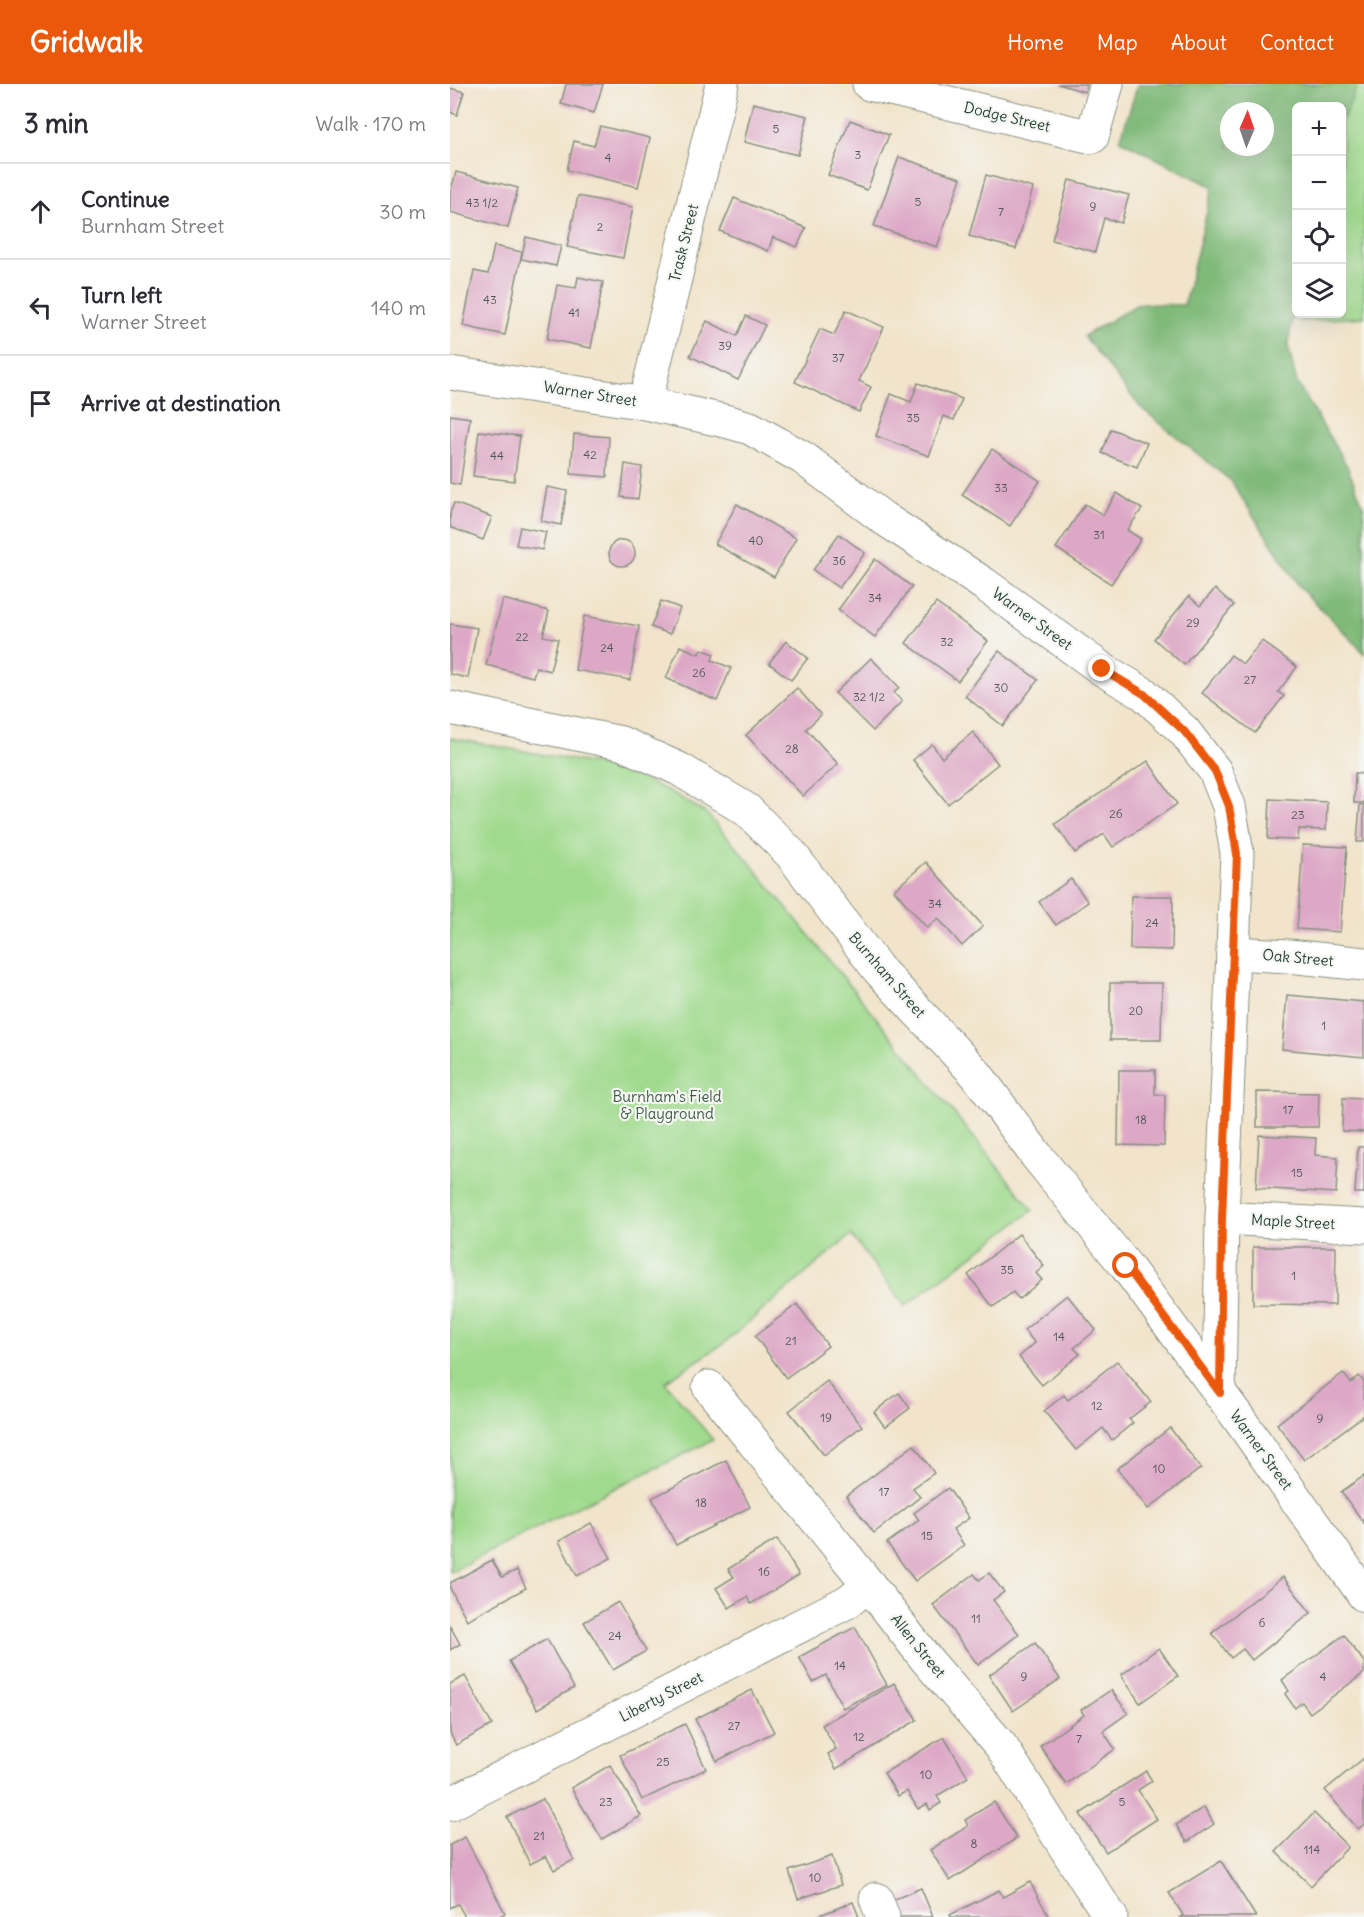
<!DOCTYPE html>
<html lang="en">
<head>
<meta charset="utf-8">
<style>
  :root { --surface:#fff; --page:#f7f7f7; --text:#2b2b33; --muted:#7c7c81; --line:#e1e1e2; --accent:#ea580c }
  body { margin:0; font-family:Delius,sans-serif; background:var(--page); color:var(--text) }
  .controls { position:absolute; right:18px; top:18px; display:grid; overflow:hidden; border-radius:9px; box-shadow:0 6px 24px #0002 }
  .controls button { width:54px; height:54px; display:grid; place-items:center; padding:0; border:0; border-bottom:2px solid var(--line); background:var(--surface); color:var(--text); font:30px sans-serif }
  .compass { position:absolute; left:770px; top:18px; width:54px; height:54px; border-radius:50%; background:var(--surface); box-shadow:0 6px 24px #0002; rotate:2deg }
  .stop { position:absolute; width:18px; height:18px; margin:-14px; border:4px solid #ea580c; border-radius:50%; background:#fff }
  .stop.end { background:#ea580c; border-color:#fff; box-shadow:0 2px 6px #0008 }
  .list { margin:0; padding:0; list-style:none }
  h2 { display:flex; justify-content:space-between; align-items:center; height:78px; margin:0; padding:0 24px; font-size:26px }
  h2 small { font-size:20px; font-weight:400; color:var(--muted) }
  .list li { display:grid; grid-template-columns:39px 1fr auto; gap:18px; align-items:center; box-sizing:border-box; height:96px; padding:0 24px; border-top:2px solid var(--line) }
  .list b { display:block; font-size:22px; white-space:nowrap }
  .list p { margin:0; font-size:20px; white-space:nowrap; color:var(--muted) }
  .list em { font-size:20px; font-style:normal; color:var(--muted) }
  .icon { flex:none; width:33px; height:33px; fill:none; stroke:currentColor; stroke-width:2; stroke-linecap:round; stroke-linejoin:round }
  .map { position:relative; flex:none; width:914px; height:1833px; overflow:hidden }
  header { display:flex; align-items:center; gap:36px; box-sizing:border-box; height:84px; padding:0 30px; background:var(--accent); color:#fff }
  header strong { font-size:28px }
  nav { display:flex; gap:33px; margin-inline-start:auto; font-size:21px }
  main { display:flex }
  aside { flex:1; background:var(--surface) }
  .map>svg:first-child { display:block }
  .green { fill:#a0da8e; stroke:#608c61; stroke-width:1.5; fill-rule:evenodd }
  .forest { fill:#80ba79; stroke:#507c56; stroke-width:1.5; fill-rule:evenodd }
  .building { fill:#dda8c6 }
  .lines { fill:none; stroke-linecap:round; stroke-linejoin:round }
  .minor-casing { stroke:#889080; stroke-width:35 }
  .minor { stroke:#fff; stroke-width:33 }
  .route { stroke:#ea580c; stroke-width:8 }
  .labels { text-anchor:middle; stroke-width:4.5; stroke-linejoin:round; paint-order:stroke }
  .number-label { font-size:12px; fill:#4e5858 }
  .street-label { font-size:15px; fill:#1f3d34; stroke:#f6f6f2 }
  .park-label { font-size:15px; fill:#395c46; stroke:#f6f6f2 }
</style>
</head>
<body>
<header>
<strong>Gridwalk</strong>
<nav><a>Home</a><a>Map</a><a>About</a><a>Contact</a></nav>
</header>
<main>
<aside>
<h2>3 min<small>Walk · 170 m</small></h2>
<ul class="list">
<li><svg class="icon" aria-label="ahead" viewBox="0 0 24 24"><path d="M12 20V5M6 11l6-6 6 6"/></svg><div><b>Continue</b><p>Burnham Street</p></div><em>30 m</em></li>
<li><svg class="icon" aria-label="left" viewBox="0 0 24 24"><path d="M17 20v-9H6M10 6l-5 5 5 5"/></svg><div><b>Turn left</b><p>Warner Street</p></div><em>140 m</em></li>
<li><svg class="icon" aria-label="arrive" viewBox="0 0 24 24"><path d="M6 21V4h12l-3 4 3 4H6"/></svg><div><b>Arrive at destination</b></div></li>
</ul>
</aside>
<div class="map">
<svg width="914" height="1833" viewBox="0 0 914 1833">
  <rect width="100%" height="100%" fill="#f6f6f2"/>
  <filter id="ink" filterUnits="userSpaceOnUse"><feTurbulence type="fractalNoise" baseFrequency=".0167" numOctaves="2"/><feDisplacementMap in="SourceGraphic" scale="12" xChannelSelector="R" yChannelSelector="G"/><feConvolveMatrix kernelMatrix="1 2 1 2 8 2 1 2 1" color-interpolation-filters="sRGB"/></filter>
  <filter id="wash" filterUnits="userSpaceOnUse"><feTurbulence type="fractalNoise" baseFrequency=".008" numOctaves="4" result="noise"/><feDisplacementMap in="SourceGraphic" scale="24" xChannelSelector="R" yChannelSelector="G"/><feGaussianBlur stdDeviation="1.35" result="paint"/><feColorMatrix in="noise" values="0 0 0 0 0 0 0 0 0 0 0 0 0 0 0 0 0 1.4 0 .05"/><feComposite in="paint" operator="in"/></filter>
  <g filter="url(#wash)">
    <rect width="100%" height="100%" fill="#f1e4cb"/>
    <g class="green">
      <path d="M717,0H914V233L853,237L826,230ZM846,22H892V230H846ZM779,27H815V63H779Z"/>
      <path d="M0,654L140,679L184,692L223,709L256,729L296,774L583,1126L455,1222L401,1151L273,1260L215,1298L263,1356L139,1417L0,1488Z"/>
    </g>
    <path class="forest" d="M688,0H908L892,38V22H846V206L838,262L847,299L897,382L914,424V570L909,563L850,504L781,397L690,323L634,252L688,220L734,221L763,103L670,56ZM779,27H815V63H779Z"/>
    <g id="blocks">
      <g class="building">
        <path d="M116,0H153L144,29L111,20Z"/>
        <path d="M608,0H637L635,8Z"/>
        <path d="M0,4L14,8L7,31L0,28Z"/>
        <path d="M303,19L358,32L348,71L294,58Z"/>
        <path d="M400,36L439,51L417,106L378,91Z"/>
        <path d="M150,42L200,54L188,103L117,86L124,57L144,62Z"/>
        <path d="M449,73L511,94L487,163L424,142Z"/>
        <path d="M6,88L68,104L58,144L0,128V110Z"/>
        <path d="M536,91L583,104L566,165L519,152Z"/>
        <path d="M619,96L679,111L671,139L654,134L645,168L602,156Z"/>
        <path d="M128,112L183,123L173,174L117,163Z"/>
        <path d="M284,114L356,144L347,163L323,153L318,167L270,147Z"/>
        <path d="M76,153L111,162L106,182L71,175Z"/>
        <path d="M44,162L72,168L55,251L13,242L24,187L38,190Z"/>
        <path d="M128,193L153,198L141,264L97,255L107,201L126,204Z"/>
        <path d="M396,226L434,243L409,297L421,303L409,328L345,298L370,245L384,251Z"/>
        <path d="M296,232L315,241L288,296L240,272L257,237L287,252Z"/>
        <path d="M468,299L512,315L504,336L494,332L479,372L426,352L441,310L461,318Z"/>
        <path d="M0,331L20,334L10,401L0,399Z"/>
        <path d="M661,345L697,359L687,383L652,369Z"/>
        <path d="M29,347L70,352L64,397L23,392Z"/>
        <path d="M124,350L159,353L157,393L121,390Z"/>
        <path d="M542,365L590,397L560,442L512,411Z"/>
        <path d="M175,380L192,383L188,415L171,413Z"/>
        <path d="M97,403L117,407L111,441L91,437Z"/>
        <path d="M667,409L692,425L677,446L691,455L661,500L606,464L635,420L653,431Z"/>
        <path d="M4,419L42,433L33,456L0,443V429Z"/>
        <path d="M287,420L346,454L324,493L265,460Z"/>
        <path d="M70,443L96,448L92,466L66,461Z"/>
        <path d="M389,450L415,469L389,504L363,486Z"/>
        <circle cx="172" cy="469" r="13"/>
        <path d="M425,475L462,503L425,553L388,526Z"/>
        <path d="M765,505L784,521L734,581L704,555L739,512L750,522Z"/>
        <path d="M53,515L99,527L93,552L108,555L100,587L86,583L83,593L36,581Z"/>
        <path d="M211,517L230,524L220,550L201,543Z"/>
        <path d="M486,519L538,557L508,597L456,559Z"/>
        <path d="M134,532L189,542L180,596L125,586Z"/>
        <path d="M0,540L27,544L18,594L0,590Z"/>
        <path d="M336,557L358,574L341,596L319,579Z"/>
        <path d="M812,557L847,583L828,608L834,612L805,649L752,609L781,571L793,580Z"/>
        <path d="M230,562L249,570L251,565L264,570L262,576L281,584L267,617L216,594Z"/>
        <path d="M549,567L588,596L553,642L515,612Z"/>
        <path d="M421,574L449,603L444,609L452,617L423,647L385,609Z"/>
        <path d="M347,604L371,631L356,645L388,680L353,712L296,651Z"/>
        <path d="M523,648L548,680L498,720L463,676L482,660L492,674Z"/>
        <path d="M698,677L727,720L663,763L654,750L625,769L605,740Z"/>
        <path d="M905,689L914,690V719H904Z"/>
        <path d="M820,715L877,718L876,746L849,745L848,756L818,755Z"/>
        <path d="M910,721H914V758H907Z"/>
        <path d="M853,761L897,763L890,848L847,845Z"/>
        <path d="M476,778L533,842L512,862L488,834L477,844L444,806Z"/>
        <path d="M621,795L638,818L606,841L589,818Z"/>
        <path d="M681,812H723L722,866L680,865Z"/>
        <path d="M660,899H712L711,956H660Z"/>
        <path d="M837,911L914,918V973L832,965Z"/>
        <path d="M669,986H705V1010L715,1011L714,1062L668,1061Z"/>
        <path d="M807,1008L869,1009L868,1043H807Z"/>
        <path d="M893,1014L914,1015V1048L892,1047Z"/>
        <path d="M809,1051L866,1054L865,1071L888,1073L886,1109L806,1104Z"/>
        <path d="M908,1063H914V1109H905Z"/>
        <path d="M569,1150L594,1182L586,1189L592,1196L569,1215L563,1208L543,1223L518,1191Z"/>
        <path d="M803,1163H886L885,1221L803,1220Z"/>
        <path d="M617,1211L646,1246L624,1264L630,1270L592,1301L569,1273L585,1259L574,1246Z"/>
        <path d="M347,1220L378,1262L336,1294L305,1252Z"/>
        <path d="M667,1277L701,1318L679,1335L683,1339L662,1356L653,1344L626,1366L594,1327L614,1311L618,1316Z"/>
        <path d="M893,1289L901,1299L909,1292L914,1298V1331L854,1376L827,1340Z"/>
        <path d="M377,1297L412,1342L374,1371L339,1327Z"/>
        <path d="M449,1309L460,1324L435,1343L424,1328Z"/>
        <path d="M720,1344L751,1384L698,1425L667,1385Z"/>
        <path d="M464,1361L484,1389L463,1404L470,1413L424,1449L396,1412Z"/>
        <path d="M276,1376L300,1423L226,1461L202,1414Z"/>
        <path d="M914,1392V1439L891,1408Z"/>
        <path d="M498,1404L519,1434L503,1445L514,1461L465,1497L437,1459L469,1436L464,1429Z"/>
        <path d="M141,1439L161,1474L127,1492L109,1457Z"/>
        <path d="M327,1455L349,1491L301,1520L297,1513L279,1524L266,1504L284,1493L278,1485Z"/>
        <path d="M42,1476L52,1493L67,1486L76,1504L17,1536L0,1504V1499Z"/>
        <path d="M539,1489L554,1508L543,1516L569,1550L528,1581L483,1521L524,1490L529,1496Z"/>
        <path d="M833,1493L861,1529L802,1576L793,1565L781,1574L762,1549Z"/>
        <path d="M168,1518L196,1567L163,1586L134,1538Z"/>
        <path d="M0,1542L10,1560L0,1566Z"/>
        <path d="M405,1543L437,1601L393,1624L376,1591L363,1598L349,1573Z"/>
        <path d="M894,1551L914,1578V1589L860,1629L852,1618L845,1624L835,1610L839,1607L832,1596Z"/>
        <path d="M97,1555L124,1604L87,1625L59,1577Z"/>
        <path d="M585,1559L610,1595L563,1627L539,1591Z"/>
        <path d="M709,1564L728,1592L690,1619L671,1591Z"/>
        <path d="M15,1592L42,1641L6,1661L0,1649V1600Z"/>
        <path d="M444,1599L467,1636L386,1685L378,1670L386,1665L372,1641Z"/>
        <path d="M302,1606L324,1648L267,1677L245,1635Z"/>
        <path d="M661,1606L678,1629L653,1647L665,1665L616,1700L590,1662L634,1631L631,1626Z"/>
        <path d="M235,1640L256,1685L192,1716L170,1671Z"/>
        <path d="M494,1653L518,1693L487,1712L491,1719L480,1726L477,1720L468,1725L457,1707L448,1712L434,1689Z"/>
        <path d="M914,1674V1740L908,1745L875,1706Z"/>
        <path d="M160,1681L191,1732L152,1755L121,1704Z"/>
        <path d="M696,1687L702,1697L688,1706L707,1735L656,1768L630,1730Z"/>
        <path d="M93,1715L124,1776L104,1786L96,1772L80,1780L57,1733Z"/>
        <path d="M544,1718L567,1754L500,1797L480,1766L518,1742L515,1736Z"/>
        <path d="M754,1723L764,1740L737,1758L726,1741Z"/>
        <path d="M864,1729L898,1763L861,1802L826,1768Z"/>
        <path d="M15,1753L55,1829L48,1833H15L8,1820L0,1824V1761Z"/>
        <path d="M382,1772L391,1801L348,1815L339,1787Z"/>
        <path d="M771,1777L806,1833H730L733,1831L719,1809Z"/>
        <path d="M580,1798L599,1833H501L500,1831L549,1806L553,1813Z"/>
        <path d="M471,1804L483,1833H444L438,1818Z"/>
        <path d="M403,1818L409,1833H365Z"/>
      </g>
    </g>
  </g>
  <g filter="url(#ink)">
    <use href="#blocks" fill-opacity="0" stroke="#889080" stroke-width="1.5"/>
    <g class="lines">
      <defs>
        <g id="minor">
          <path d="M419,0L642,53L657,0"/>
          <path d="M0,289L195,319L279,338L300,344L353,374L433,434L534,500L652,585L694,610L734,647L765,687L779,722L787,769L772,1134L769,1309"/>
          <path d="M195,319L272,0"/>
          <path d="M0,624L171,659L229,685L297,726L341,770L428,885L527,991L586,1071L676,1182L787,1332L914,1511"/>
          <path d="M783,869L839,872L914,880"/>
          <path d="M772,1134L914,1142"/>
          <path d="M259,1303L419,1501L476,1575L551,1662L636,1796L661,1833"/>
          <path d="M0,1720L397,1518L419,1501"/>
          <path d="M426,1815L433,1833"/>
        </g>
      </defs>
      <use href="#minor" class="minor-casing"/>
      <use href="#minor" class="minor"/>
    </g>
  </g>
  <g class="lines" filter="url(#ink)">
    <path class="route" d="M652,585L694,610L734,647L765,687L779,722L787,770L772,1134L770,1309L676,1182"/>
  </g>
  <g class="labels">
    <g class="number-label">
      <text x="326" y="49">5</text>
      <text x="408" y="75">3</text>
      <text x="158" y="78">4</text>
      <text x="468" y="122">5</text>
      <text x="32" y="123">43 1/2</text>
      <text x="643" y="127">9</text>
      <text x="551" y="132">7</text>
      <text x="150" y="147">2</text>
      <text x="40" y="220">43</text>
      <text x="124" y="233">41</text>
      <text x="275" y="266">39</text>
      <text x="388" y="278">37</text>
      <text x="463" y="338">35</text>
      <text x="140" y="375">42</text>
      <text x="47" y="376">44</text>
      <text x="551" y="408">33</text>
      <text x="649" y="455">31</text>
      <text x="306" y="461">40</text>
      <text x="389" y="481">36</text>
      <text x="425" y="518">34</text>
      <text x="743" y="543">29</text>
      <text x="72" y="557">22</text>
      <text x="497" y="562">32</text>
      <text x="157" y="568">24</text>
      <text x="249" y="593">26</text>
      <text x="800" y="600">27</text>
      <text x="551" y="608">30</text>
      <text x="419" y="617">32 1/2</text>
      <text x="342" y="669">28</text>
      <text x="666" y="734">26</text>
      <text x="848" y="735">23</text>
      <text x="485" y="824">34</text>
      <text x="702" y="843">24</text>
      <text x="686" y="931">20</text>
      <text x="874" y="946">1</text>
      <text x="838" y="1030">17</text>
      <text x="691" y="1040">18</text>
      <text x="847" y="1093">15</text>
      <text x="557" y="1190">35</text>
      <text x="844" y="1196">1</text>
      <text x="609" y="1257">14</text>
      <text x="341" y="1261">21</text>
      <text x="647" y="1326">12</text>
      <text x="376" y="1338">19</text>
      <text x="870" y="1339">9</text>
      <text x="709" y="1389">10</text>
      <text x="434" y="1412">17</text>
      <text x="251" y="1423">18</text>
      <text x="477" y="1456">15</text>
      <text x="314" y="1492">16</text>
      <text x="526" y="1539">11</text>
      <text x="812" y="1543">6</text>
      <text x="165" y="1556">24</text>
      <text x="390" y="1586">14</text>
      <text x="574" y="1597">9</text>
      <text x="873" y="1597">4</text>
      <text x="284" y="1646">27</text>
      <text x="409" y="1657">12</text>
      <text x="629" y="1659">7</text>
      <text x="213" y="1682">25</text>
      <text x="476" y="1695">10</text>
      <text x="156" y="1722">23</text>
      <text x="672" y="1722">5</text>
      <text x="89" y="1756">21</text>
      <text x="524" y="1764">8</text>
      <text x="862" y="1770">114</text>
      <text x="365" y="1798">10</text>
    </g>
    <g class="street-label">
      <text transform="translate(557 33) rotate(13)" y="5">Dodge Street</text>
      <text transform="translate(234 159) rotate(-76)" y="5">Trask Street</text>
      <text transform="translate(140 310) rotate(9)" y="5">Warner Street</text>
      <text transform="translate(582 535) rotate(36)" y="5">Warner Street</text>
      <text transform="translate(848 874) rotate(5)" y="5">Oak Street</text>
      <text transform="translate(437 891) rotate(49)" y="5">Burnham Street</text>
      <text transform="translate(843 1138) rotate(3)" y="5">Maple Street</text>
      <text transform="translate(811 1366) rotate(54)" y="5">Warner Street</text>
      <text transform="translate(468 1562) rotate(51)" y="5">Allen Street</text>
      <text transform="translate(211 1613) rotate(-27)" y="5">Liberty Street</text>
    </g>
    <g class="park-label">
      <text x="217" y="1018">Burnham's Field<tspan x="217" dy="17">&amp; Playground</tspan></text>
    </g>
  </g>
</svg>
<div class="controls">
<button>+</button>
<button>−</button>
<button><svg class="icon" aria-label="locate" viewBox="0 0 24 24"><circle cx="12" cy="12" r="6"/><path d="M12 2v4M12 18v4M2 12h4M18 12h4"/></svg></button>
<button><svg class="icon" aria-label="layers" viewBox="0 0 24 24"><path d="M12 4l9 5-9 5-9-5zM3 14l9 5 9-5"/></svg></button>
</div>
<svg class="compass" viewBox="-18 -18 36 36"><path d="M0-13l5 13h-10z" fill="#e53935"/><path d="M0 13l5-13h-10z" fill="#7c7c81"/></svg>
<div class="stop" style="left:676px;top:1182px"></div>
<div class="stop end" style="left:652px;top:585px"></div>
</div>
</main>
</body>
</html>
